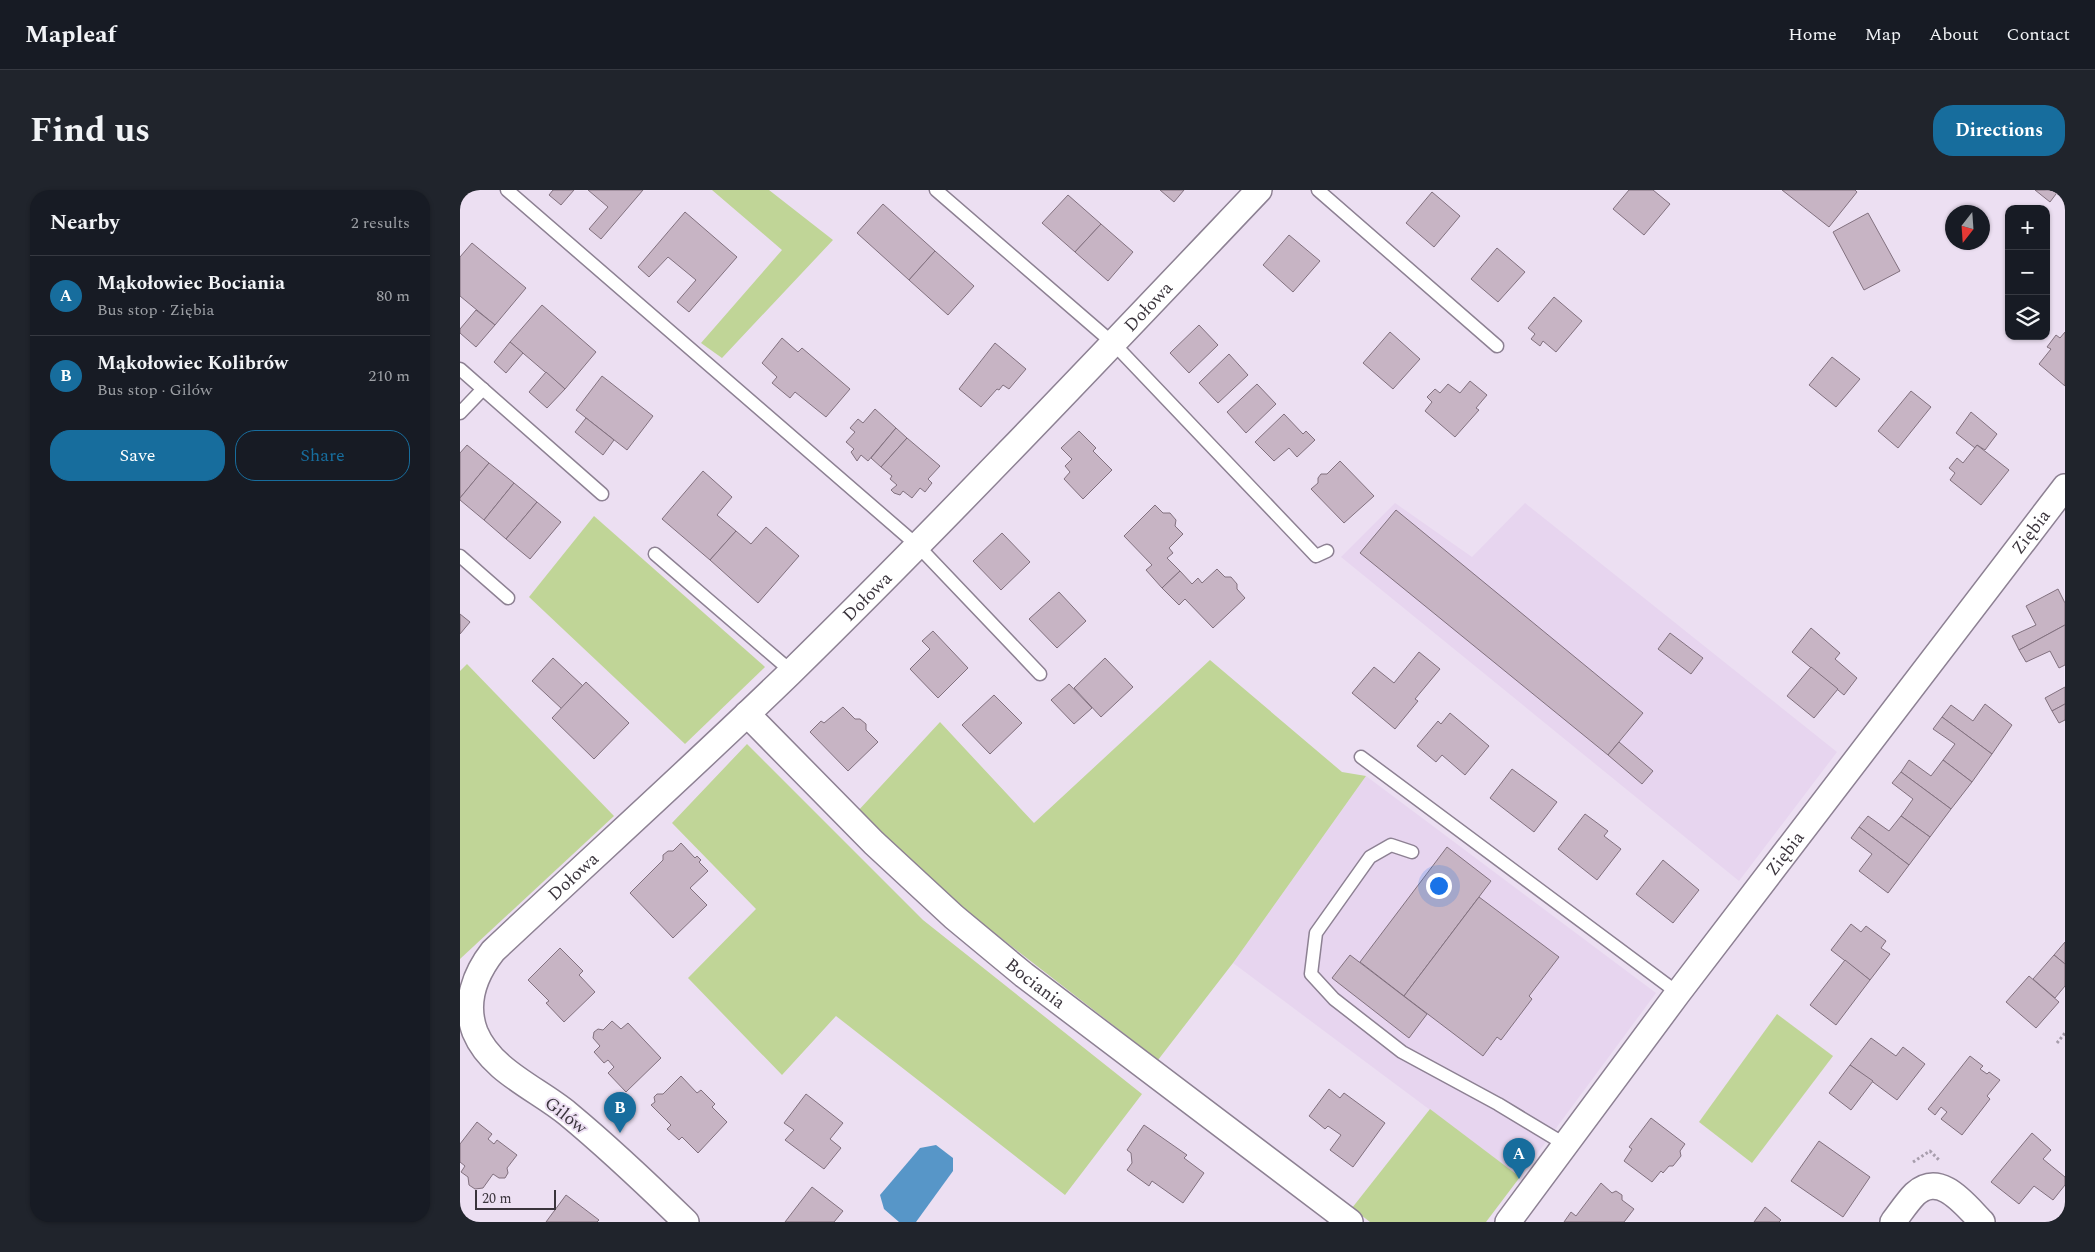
<!DOCTYPE html>
<html lang="en">
<head>
<meta charset="utf-8">
<style>
  :root { --surface:#171b24; --page:#20242c; --text:#f1f3f6; --muted:#9ea1a6; --line:#363941; --accent:#176d9d }
  body { margin:0; font-family:Spectral,serif; background:var(--page); color:var(--text) }
  .controls { position:absolute; right:15px; top:15px; display:grid; overflow:hidden; border-radius:10px; box-shadow:0 1px 4px #0004 }
  .controls button { width:45px; height:45px; display:grid; place-items:center; padding:0; border:0; border-bottom:1px solid var(--line); background:var(--surface); color:var(--text); font:25px sans-serif }
  .compass { position:absolute; left:1485px; top:15px; width:45px; height:45px; border-radius:50%; background:var(--surface); box-shadow:0 1px 4px #0004; rotate:197deg }
  .scale { position:absolute; left:15px; bottom:12px; width:81px; box-sizing:border-box; padding-left:5px; border:2px solid #3a343c; border-top:0; font-size:14px; line-height:18px; white-space:nowrap; color:#3a343c; -webkit-text-stroke:4px #ecdff2; paint-order:stroke }
  .you { position:absolute; left:978px; top:695px; width:18px; height:18px; margin:-12px; border:4px solid #fff; border-radius:50%; background:#1a73e8; box-shadow:0 0 0 8px #1a73e833 }
  .badge { display:grid; place-items:center; width:32px; height:32px; border-radius:50%; background:var(--accent); color:#fff; font-size:16px; font-weight:700 }
  .pin { position:absolute; translate:-50% -41px; filter:drop-shadow(0 1px 2px #0008) }
  .pin::after { content:''; position:absolute; top:26px; width:18px; height:15px; background:inherit; clip-path:polygon(0 0,100% 0,50% 100%) }
  .list { margin:0; padding:0; list-style:none }
  h2 { display:flex; justify-content:space-between; align-items:center; height:65px; margin:0; padding:0 20px; font-size:21px }
  h2 small { font-size:16px; font-weight:400; color:var(--muted) }
  .list li { display:grid; grid-template-columns:32px 1fr auto; gap:15px; align-items:center; box-sizing:border-box; height:80px; padding:0 20px; border-top:1px solid var(--line) }
  .list b { display:block; font-size:19px; white-space:nowrap }
  .list p { margin:0; font-size:16px; white-space:nowrap; color:var(--muted) }
  .list em { font-size:16px; font-style:normal; color:var(--muted) }
  .actions { display:flex; gap:10px; padding:15px 20px }
  .actions a { flex:1; padding:11px 0; border:1px solid var(--accent); border-radius:20px; text-align:center; font-size:18px; color:var(--accent) }
  .actions .main { background:var(--accent); color:#fff }
  .icon { flex:none; width:28px; height:28px; fill:none; stroke:currentColor; stroke-width:2; stroke-linecap:round; stroke-linejoin:round }
  .map { position:relative; flex:none; width:1605px; height:1032px; overflow:hidden; border-radius:20px }
  header { display:flex; align-items:center; gap:30px; box-sizing:border-box; height:70px; padding:0 25px; background:var(--surface); border-bottom:1px solid var(--line) }
  header strong { font-size:24px }
  nav { display:flex; gap:28px; margin-inline-start:auto; font-size:18px }
  .intro { display:flex; align-items:center; justify-content:space-between; box-sizing:border-box; height:120px; padding:0 30px }
  h1 { margin:0; font-size:35px }
  .button { padding:12px 22px; border-radius:20px; background:var(--accent); color:#fff; font-size:18px; font-weight:700 }
  main { display:flex; gap:30px; padding:0 30px }
  aside { flex:1; background:var(--surface); border-radius:20px; box-shadow:0 1px 4px #0004 }
  .map>svg:first-child { display:block }
  .built { fill:#e7d5ef }
  .green { fill:#c0d597 }
  .water { fill:#5796c8 }
  .building { fill:#c7b4c4; stroke:#82717f }
  .lines { fill:none; stroke-linecap:round; stroke-linejoin:round }
  .lane-casing { stroke:#8d8193; stroke-width:15 }
  .street-casing { stroke:#8d8193; stroke-width:28 }
  .path { stroke:#a79dac; stroke-width:3; stroke-dasharray:2.5 2.5; stroke-linecap:butt }
  .lane { stroke:#fff; stroke-width:12 }
  .street { stroke:#fff; stroke-width:25 }
  .labels { text-anchor:middle; stroke-width:4; stroke-linejoin:round; paint-order:stroke }
  .street-label { font-size:18px; fill:#3a343c; stroke:#ecdff2 }
</style>
</head>
<body>
<header>
<strong>Mapleaf</strong>
<nav><a>Home</a><a>Map</a><a>About</a><a>Contact</a></nav>
</header>
<div class="intro"><h1>Find us</h1><a class="button">Directions</a></div>
<main>
<aside>
<h2>Nearby<small>2 results</small></h2>
<ul class="list">
<li><span class="badge">A</span><div><b>Mąkołowiec Bociania</b><p>Bus stop · Ziębia</p></div><em>80 m</em></li>
<li><span class="badge">B</span><div><b>Mąkołowiec Kolibrów</b><p>Bus stop · Gilów</p></div><em>210 m</em></li>
</ul>
<div class="actions"><a class="main">Save</a><a>Share</a></div>
</aside>
<div class="map">
<svg width="1605" height="1032" viewBox="0 0 1605 1032">
  <rect width="100%" height="100%" fill="#ecdff2"/>
  <g class="built">
    <path d="M935,313L1012,367L1065,313L1377,562L1279,691L881,367Z"/>
    <path d="M906,586L1196,803L1060,987L773,773Z"/>
  </g>
  <g class="green">
    <path d="M252,0H309L373,50L262,168L241,153L322,60Z"/>
    <path d="M134,326L305,477L225,554L69,407Z"/>
    <path d="M750,470L882,582L906,586L773,773L698,870L487,706L397,622L480,532L574,633Z"/>
    <path d="M7,474L154,626L0,769V481Z"/>
    <path d="M287,554L463,730L682,904L605,1005L376,826L322,885L228,788L296,719L212,633Z"/>
    <path d="M1317,824L1373,866L1292,973L1239,932Z"/>
    <path d="M970,919L1060,987L1026,1032H910L892,1018Z"/>
  </g>
  <path class="water" d="M476,955L493,968V981L456,1032H439L424,1019L420,1005L460,958Z"/>
  <g class="building">
    <path d="M93,0H114L101,15L89,5Z"/>
    <path d="M128,0H183L141,49L129,39L148,17Z"/>
    <path d="M700,0H724L714,12Z"/>
    <path d="M1169,0H1193L1210,14L1184,45L1153,19Z"/>
    <path d="M1322,0H1395L1397,2L1369,37Z"/>
    <path d="M1575,0H1599L1590,12Z"/>
    <path d="M972,2L1000,26L974,57L946,33Z"/>
    <path d="M608,5L641,34L615,62L582,33Z"/>
    <path d="M423,14L475,61L449,90L397,43Z"/>
    <path d="M225,22L277,67L229,122L217,112L236,90L208,67L189,87L178,77Z"/>
    <path d="M1408,23L1440,81L1404,100L1373,42Z"/>
    <path d="M641,34L673,62L648,91L615,62Z"/>
    <path d="M829,45L860,71L833,102L803,75Z"/>
    <path d="M12,53L66,98L35,135L0,106V67Z"/>
    <path d="M1037,58L1065,82L1038,112L1011,89Z"/>
    <path d="M475,61L514,96L488,125L449,90Z"/>
    <path d="M1094,107L1122,131L1096,162L1083,151L1080,156L1071,149L1075,144L1068,138Z"/>
    <path d="M82,115L136,162L105,199L50,152Z"/>
    <path d="M16,120L35,135L16,157L0,143V139Z"/>
    <path d="M739,135L758,155L729,183L710,163Z"/>
    <path d="M930,142L960,169L933,199L903,173Z"/>
    <path d="M1605,142V196L1579,174L1591,159L1587,157L1596,145L1600,148Z"/>
    <path d="M322,148L338,162L342,158L390,199L366,227L335,202L330,208L312,193L317,187L302,173Z"/>
    <path d="M50,152L63,163L46,183L34,172Z"/>
    <path d="M535,153L566,179L549,199L543,195L539,200L537,199L521,217L499,199Z"/>
    <path d="M769,164L788,185L758,213L739,193Z"/>
    <path d="M1372,167L1400,189L1376,217L1349,195Z"/>
    <path d="M86,182L105,199L87,218L69,202Z"/>
    <path d="M142,186L193,226L167,260L116,220Z"/>
    <path d="M1010,191L1027,205L1016,218L1019,220L995,247L965,221L972,212L967,207L975,199L980,203L988,194L1000,203Z"/>
    <path d="M797,194L816,214L786,243L767,222Z"/>
    <path d="M1451,201L1471,217L1438,258L1418,241Z"/>
    <path d="M415,219L436,238L408,271L401,265L397,271L391,262L394,259L386,252L395,242L390,238L398,229L403,233Z"/>
    <path d="M1511,222L1537,244L1525,260L1517,255L1515,258L1496,243Z"/>
    <path d="M824,224L843,244L846,241L855,250L837,267L829,258L814,271L795,252Z"/>
    <path d="M126,228L154,250L143,265L115,242Z"/>
    <path d="M436,238L447,248L421,277L411,268Z"/>
    <path d="M619,241L636,258L633,261L652,280L623,309L604,289L610,282L605,276L612,269L601,258Z"/>
    <path d="M447,248L480,276L468,289L472,293L465,302L460,298L452,308L443,301L440,305L434,303L431,300L437,295L430,289L432,286L421,277Z"/>
    <path d="M7,255L29,273L0,308V263Z"/>
    <path d="M1517,255L1549,280L1521,315L1490,290L1495,283L1489,278L1497,268L1503,273Z"/>
    <path d="M880,271L914,306L884,333L851,299L858,293V288L861,284H867Z"/>
    <path d="M29,273L54,293L24,330L0,310V308Z"/>
    <path d="M243,281L272,307L257,325L276,341L250,370L202,329Z"/>
    <path d="M54,293L77,312L46,349L24,330Z"/>
    <path d="M77,312L101,332L70,369L46,349Z"/>
    <path d="M695,315L703,323H710L716,330L715,336L723,344L709,358L713,363L707,368L720,381L702,398L686,380L692,375L664,346Z"/>
    <path d="M936,320L1183,523L1148,565L900,363Z"/>
    <path d="M306,337L339,366L298,413L250,370L276,341L291,354Z"/>
    <path d="M542,343L570,372L541,400L513,371Z"/>
    <path d="M757,379L765,387H771L777,394V399L785,408L753,438L725,409L719,415L702,398L720,381L732,394L738,388L742,393Z"/>
    <path d="M1598,399L1605,413V435L1559,460L1552,446L1576,435L1566,416Z"/>
    <path d="M599,402L626,431L597,458L569,429Z"/>
    <path d="M0,424L10,432L0,444Z"/>
    <path d="M1605,435V475L1599,478L1590,461L1566,472L1559,460Z"/>
    <path d="M1351,438L1380,463L1375,469L1397,488L1384,505L1332,462Z"/>
    <path d="M473,441L508,478L478,508L450,479L470,459L462,451Z"/>
    <path d="M1210,443L1243,468L1231,484L1198,459Z"/>
    <path d="M959,462L980,479L955,509L958,511L935,539L892,503L914,477L934,493Z"/>
    <path d="M93,468L123,496L102,519L72,491Z"/>
    <path d="M645,468L673,497L641,527L614,498Z"/>
    <path d="M1351,477L1378,499L1354,528L1327,506Z"/>
    <path d="M126,492L169,533L134,569L92,528Z"/>
    <path d="M609,494L632,518L614,534L591,510Z"/>
    <path d="M1605,497V514L1592,521L1585,508Z"/>
    <path d="M534,505L562,533L530,564L502,535Z"/>
    <path d="M1525,514L1552,535L1532,564L1482,527L1491,515L1513,531Z"/>
    <path d="M1605,514V530L1599,533L1592,521Z"/>
    <path d="M383,517L395,529H400L406,534V540L418,552L388,581L350,542L361,531L364,533Z"/>
    <path d="M990,523L1029,556L1005,585L982,565L976,572L957,556L978,531L981,534Z"/>
    <path d="M1482,527L1532,564L1512,592L1483,570L1495,554L1473,539Z"/>
    <path d="M1159,552L1193,581L1182,594L1148,565Z"/>
    <path d="M1449,570L1471,586L1483,570L1512,592L1491,619L1441,582Z"/>
    <path d="M1052,579L1097,612L1074,642L1030,608Z"/>
    <path d="M1441,582L1491,619L1470,647L1441,626L1453,609L1432,593Z"/>
    <path d="M1125,624L1148,641L1144,646L1161,659L1137,690L1098,659Z"/>
    <path d="M1408,626L1429,641L1441,626L1470,647L1449,675L1399,637Z"/>
    <path d="M1399,637L1449,675L1428,703L1399,681L1412,664L1391,648Z"/>
    <path d="M221,653L235,668L237,666L241,670L239,672L248,681L230,698L247,715L213,748L170,703L203,670V665L208,661H213Z"/>
    <path d="M987,657L1031,691L944,806L900,772Z"/>
    <path d="M1203,670L1239,700L1213,733L1176,704Z"/>
    <path d="M1019,707L1099,767L1069,806L1072,809L1041,850L1037,847L1023,866L944,806Z"/>
    <path d="M1391,734L1401,742L1406,736L1426,751L1421,758L1430,764L1410,790L1371,760Z"/>
    <path d="M1605,752V774L1594,765Z"/>
    <path d="M100,758L123,781L119,785L135,802L104,832L86,813L89,811L68,790Z"/>
    <path d="M890,765L967,824L949,848L872,788Z"/>
    <path d="M1594,765L1605,774V796L1595,808L1573,789Z"/>
    <path d="M1385,770L1410,790L1376,835L1350,815Z"/>
    <path d="M1569,786L1599,812L1576,838L1546,812Z"/>
    <path d="M152,831L161,839L168,833L201,868L166,902L148,883L154,877L148,870L144,873L134,862L140,856L133,848L134,842L138,839L143,840Z"/>
    <path d="M1411,848L1436,866L1443,857L1465,874L1437,910L1390,875Z"/>
    <path d="M1510,866L1523,876L1520,879L1527,884L1529,882L1540,890L1527,906L1530,909L1502,945L1481,929L1487,922L1481,917L1475,925L1468,919Z"/>
    <path d="M1390,875L1413,891L1391,920L1369,903Z"/>
    <path d="M221,886L237,903L241,900L255,914L252,917L267,932L238,963L222,947L219,950L207,939L211,935L191,915L195,912L194,907L197,904H203Z"/>
    <path d="M869,899L880,908L884,903L925,933L893,977L870,960L881,945L868,936L865,939L849,926Z"/>
    <path d="M346,904L383,933L370,949L381,958L364,979L325,950L334,940L324,933Z"/>
    <path d="M1191,928L1225,954L1220,961L1221,966L1213,976H1209L1203,983L1201,981L1192,992L1164,971L1172,959L1169,957Z"/>
    <path d="M17,932L32,944L28,949L34,954L37,950L57,965L47,978L48,983L45,988H39L33,984L23,998L15,999L9,995L8,987L1,982L5,976L0,972V954Z"/>
    <path d="M684,935L727,965L724,968L744,983L723,1013L692,991L689,996L667,980L672,973L671,963L667,960Z"/>
    <path d="M1572,943L1591,960L1583,969L1605,987V995L1593,1010L1574,996L1559,1014L1531,992Z"/>
    <path d="M1359,951L1410,987L1383,1027L1331,991Z"/>
    <path d="M1141,993L1152,1003L1156,1001L1162,1005V1010L1174,1019L1164,1032H1104L1111,1022L1116,1026Z"/>
    <path d="M352,997L383,1021L374,1032H325Z"/>
    <path d="M106,1005L139,1030L137,1032H86Z"/>
    <path d="M1305,1017L1321,1030L1319,1032H1294Z"/>
  </g>
  <g class="lines">
    <defs>
      <g id="lane">
        <path d="M47,0L458,356L580,484"/>
        <path d="M476,0L654,154L856,366L867,361"/>
        <path d="M858,0L1037,156"/>
        <path d="M0,179L142,304"/>
        <path d="M0,223L23,199"/>
        <path d="M195,364L331,481"/>
        <path d="M0,366L48,408"/>
        <path d="M901,567L1218,803"/>
        <path d="M952,662L931,655L910,667L856,743L851,784L874,809L942,862L1038,914L1106,955"/>
      </g>
      <g id="street">
        <path id="s1" d="M287,524L414,653L494,727L564,785L890,1032"/>
        <path id="s2" d="M226,1032C188,995 149,958 108,924C78,899 31,881 15,842C4,813 15,784 33,761C132,668 233,577 330,483C490,326 644,163 799,0"/>
        <path id="s3" d="M1048,1032L1218,803L1605,297"/>
        <path d="M1433,1032C1440,1023 1447,1012 1455,1004C1481,981 1505,1015 1522,1032"/>
      </g>
    </defs>
    <use href="#lane" class="lane-casing"/>
    <use href="#street" class="street-casing"/>
    <g class="path">
      <path d="M1597,853L1605,843"/>
      <path d="M1453,972L1470,961L1479,970"/>
    </g>
    <use href="#lane" class="lane"/>
    <use href="#street" class="street"/>
  </g>
  <g class="labels">
    <g class="street-label">
      <text dy="6" stroke="none"><textPath href="#s2" startOffset="1292">Dołowa</textPath></text>
      <text dy="6" stroke="none"><textPath href="#s3" startOffset="866">Ziębia</textPath></text>
      <text dy="6" stroke="none"><textPath href="#s2" startOffset="888">Dołowa</textPath></text>
      <text dy="6" stroke="none"><textPath href="#s3" startOffset="461">Ziębia</textPath></text>
      <text dy="6" stroke="none"><textPath href="#s2" startOffset="482">Dołowa</textPath></text>
      <text dy="6" stroke="none"><textPath href="#s1" startOffset="395">Bociania</textPath></text>
      <text transform="translate(106 925) rotate(38)" y="6">Gilów</text>
    </g>
  </g>
</svg>
<div class="controls">
<button>+</button>
<button>−</button>
<button><svg class="icon" aria-label="layers" viewBox="0 0 24 24"><path d="M12 4l9 5-9 5-9-5zM3 14l9 5 9-5"/></svg></button>
</div>
<svg class="compass" viewBox="-18 -18 36 36"><path d="M0-13l5 13h-10z" fill="#e53935"/><path d="M0 13l5-13h-10z" fill="#9ea1a6"/></svg>
<div class="scale">20 m</div>
<div class="you"></div>
<div class="pin badge" style="left:1059px;top:989px">A</div>
<div class="pin badge" style="left:160px;top:943px">B</div>
</div>
</main>
</body>
</html>
